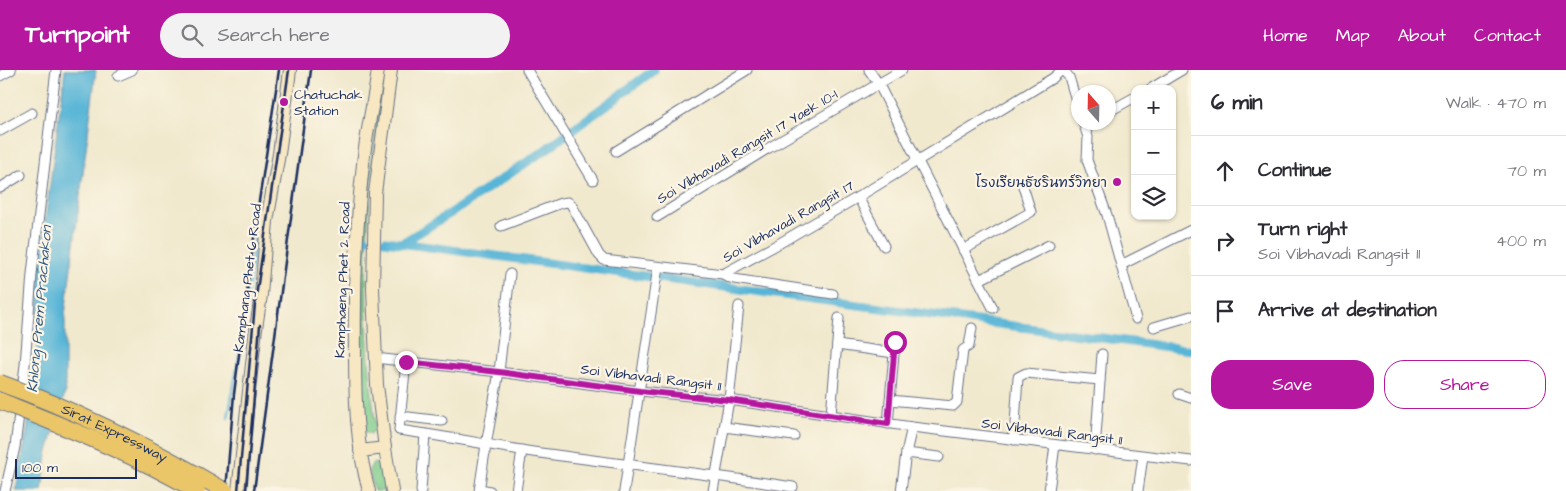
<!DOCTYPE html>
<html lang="en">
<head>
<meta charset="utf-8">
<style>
  :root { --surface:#fff; --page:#f2f2f3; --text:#2b2b33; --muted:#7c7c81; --line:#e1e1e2; --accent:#b5179e }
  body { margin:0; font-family:"Architects Daughter","Playpen Sans Thai",sans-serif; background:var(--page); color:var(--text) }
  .controls { position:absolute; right:15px; top:15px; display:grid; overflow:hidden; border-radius:10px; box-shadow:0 1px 4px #0004 }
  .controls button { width:45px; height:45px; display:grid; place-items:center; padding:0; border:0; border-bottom:1px solid var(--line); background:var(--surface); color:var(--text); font:25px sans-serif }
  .compass { position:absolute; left:1071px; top:15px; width:45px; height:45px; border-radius:50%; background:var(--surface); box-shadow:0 1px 4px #0004; rotate:340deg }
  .scale { position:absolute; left:15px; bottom:12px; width:122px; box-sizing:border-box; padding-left:5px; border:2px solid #1b2f5e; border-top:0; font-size:14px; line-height:18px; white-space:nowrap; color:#1b2f5e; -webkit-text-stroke:4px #fcf5e5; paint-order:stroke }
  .stop { position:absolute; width:15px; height:15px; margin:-11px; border:4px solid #b5179e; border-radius:50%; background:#fff }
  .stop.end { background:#b5179e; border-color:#fff; box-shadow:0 1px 5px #0008 }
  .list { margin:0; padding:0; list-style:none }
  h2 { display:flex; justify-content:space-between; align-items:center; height:65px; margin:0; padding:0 20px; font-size:21px }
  h2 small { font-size:16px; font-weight:400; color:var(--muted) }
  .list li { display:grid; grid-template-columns:32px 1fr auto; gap:15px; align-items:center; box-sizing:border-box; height:70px; padding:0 20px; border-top:1px solid var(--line) }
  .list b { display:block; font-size:19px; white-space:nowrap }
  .list p { margin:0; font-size:16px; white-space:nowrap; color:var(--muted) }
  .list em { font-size:16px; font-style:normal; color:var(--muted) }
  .actions { display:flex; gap:10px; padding:15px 20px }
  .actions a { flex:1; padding:11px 0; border:1px solid var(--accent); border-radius:20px; text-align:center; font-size:18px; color:var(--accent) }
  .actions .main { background:var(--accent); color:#fff }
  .icon { flex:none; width:28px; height:28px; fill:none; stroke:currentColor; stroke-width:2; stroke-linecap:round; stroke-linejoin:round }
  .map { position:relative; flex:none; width:1191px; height:421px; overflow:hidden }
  header { display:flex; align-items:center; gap:30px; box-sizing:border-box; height:70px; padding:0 25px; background:var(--accent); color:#fff }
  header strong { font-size:24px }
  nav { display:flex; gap:28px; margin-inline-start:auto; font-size:18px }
  .search { width:350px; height:45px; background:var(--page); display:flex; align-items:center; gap:12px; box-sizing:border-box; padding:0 18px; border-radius:28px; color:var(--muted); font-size:19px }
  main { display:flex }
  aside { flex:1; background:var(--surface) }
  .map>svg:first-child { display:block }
  .green { fill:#7fcc8b; stroke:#4d7e74 }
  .water { fill:#59b5d7; stroke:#3a729a }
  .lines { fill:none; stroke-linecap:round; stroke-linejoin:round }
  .stream { stroke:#59b5d7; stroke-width:2.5 }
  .canal { stroke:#59b5d7; stroke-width:9 }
  .street-casing { stroke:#667085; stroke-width:11 }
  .secondary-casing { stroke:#667085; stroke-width:14 }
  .street { stroke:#fff; stroke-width:9 }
  .secondary { stroke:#f7e8c3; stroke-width:12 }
  .rail { stroke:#1b2f5e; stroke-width:2.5 }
  .highway-bridge-casing { stroke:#667085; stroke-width:18; stroke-linecap:butt }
  .highway-bridge { stroke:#ebc669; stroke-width:16 }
  .route { stroke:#b5179e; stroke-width:6 }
  .poi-dot { fill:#b5179e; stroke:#fcf5e5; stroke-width:2 }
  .labels { text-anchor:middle; stroke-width:4.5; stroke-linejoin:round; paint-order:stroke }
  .poi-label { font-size:14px; fill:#1b2f5e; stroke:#fcf5e5; text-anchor:start }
  .street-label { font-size:14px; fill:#1b2f5e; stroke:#fcf5e5 }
  .water-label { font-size:15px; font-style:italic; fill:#2e5782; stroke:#fcf5e5 }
</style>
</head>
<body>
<header>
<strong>Turnpoint</strong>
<div class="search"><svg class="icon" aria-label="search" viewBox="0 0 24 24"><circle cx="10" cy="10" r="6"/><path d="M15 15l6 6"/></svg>Search here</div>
<nav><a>Home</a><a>Map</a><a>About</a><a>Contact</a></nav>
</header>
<main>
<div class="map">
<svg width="1191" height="421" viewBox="0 0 1191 421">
  <rect width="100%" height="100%" fill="#fcf5e5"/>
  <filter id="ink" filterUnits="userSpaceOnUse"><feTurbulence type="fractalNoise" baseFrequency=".02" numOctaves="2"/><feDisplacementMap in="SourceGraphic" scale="10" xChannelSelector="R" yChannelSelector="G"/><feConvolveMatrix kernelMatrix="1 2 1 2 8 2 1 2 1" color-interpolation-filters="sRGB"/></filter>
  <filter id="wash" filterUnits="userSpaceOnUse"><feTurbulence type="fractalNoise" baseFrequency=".0096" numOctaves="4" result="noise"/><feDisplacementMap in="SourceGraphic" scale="20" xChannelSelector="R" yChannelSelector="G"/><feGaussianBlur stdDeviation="1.12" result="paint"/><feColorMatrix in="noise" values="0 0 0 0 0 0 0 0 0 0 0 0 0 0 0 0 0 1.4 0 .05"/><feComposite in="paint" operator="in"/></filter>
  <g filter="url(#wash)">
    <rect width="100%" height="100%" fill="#f1e9ce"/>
    <g class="green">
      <path d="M383,0H386C381,38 374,76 371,114C363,195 365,277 376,358L371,364L364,361L362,342V161Z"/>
      <path d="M376,393L382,397L385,421H374L369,400L372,394Z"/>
    </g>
    <path class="water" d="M65,0H96L65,245V323L47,385L42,421H16L37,305L40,190Z"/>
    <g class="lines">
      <path class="stream" d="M228,348L243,264L255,167"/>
      <g class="canal">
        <path d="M364,168L366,169"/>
        <path d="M385,171L1191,280"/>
        <path d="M402,173L451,143L545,80L654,0"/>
      </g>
    </g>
  </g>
  <g filter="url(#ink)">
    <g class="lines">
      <defs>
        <g id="street">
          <path d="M527,0L593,110"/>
          <path d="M869,0L878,13L993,238"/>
          <path d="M1063,0L1069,7L1078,37"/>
          <path d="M0,6L11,0"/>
          <path d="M118,6L132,0"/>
          <path d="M1150,19L1182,0"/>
          <path d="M1108,42L1135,27"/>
          <path d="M1083,52L1088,67L1087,90L1107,145L1136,249"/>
          <path d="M0,61L32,43"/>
          <path d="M616,81L747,0"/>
          <path d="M0,118L21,105"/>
          <path d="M858,127L884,176"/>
          <path d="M657,147L767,79L902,0"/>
          <path d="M501,156L561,133L568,132L571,134L599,185L604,190L723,204L780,173L858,127L1053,8L1062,0"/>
          <path d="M963,180L1031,142L1022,113"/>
          <path d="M1121,195L1191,160"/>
          <path d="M725,203L726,207L734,209L833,224"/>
          <path d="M979,210L1049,175"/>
          <path d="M1154,257L1191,246"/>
          <path d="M837,275L894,283"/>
          <path d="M375,288L499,302L640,321L729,330L912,357L1191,391"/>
          <path d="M406,292L399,360C444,366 488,375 533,382C620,394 706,404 793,417"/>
          <path d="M1179,324L1191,328"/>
          <path d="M890,330L953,336L957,332L963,280L969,276L972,258"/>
          <path d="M831,345L839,248"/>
          <path d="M400,346L442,351"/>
          <path d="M888,354L895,272"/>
          <path d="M724,357L794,366"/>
          <path d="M1014,370L1018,307L1026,303L1100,310"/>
          <path d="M1095,380L1102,284"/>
          <path d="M906,383L939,387"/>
          <path d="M480,419L490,421"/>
          <path d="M5,421L15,377L25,295L32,204L56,0"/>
          <path d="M421,421L425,364"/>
          <path d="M479,421L486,375L499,302L510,204"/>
          <path d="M516,421L522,380"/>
          <path d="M624,421L658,197"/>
          <path d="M713,421L729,330L739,236"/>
          <path d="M901,421L906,383L912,357"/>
          <path d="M1049,421L1055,375"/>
          <path d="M1138,421L1143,386"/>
        </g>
        <g id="secondary">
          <path d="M391,0L375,123L373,219L377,315L385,378L392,421"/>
          <path d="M360,381L385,378"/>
          <path d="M238,421L256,258L261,225L267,151L279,84L290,0"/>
          <path d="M369,421C356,375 355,328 355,281C354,219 356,156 363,94C366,63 374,31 378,0"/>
        </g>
      </defs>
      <use href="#street" class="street-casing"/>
      <use href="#secondary" class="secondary-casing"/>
      <use href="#street" class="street"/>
      <use href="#secondary" class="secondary"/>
      <g class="rail">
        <path d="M226,421L234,324L257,144L279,0"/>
        <path d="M238,421L255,234L289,0"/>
        <path d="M246,421L260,255"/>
        <path d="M254,421L311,0"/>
      </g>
      <defs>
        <g id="highway-bridge">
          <path id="s1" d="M0,313C79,341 153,379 225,421"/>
          <path d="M0,331C67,358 134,384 197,421"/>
        </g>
      </defs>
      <use href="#highway-bridge" class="highway-bridge-casing"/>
      <use href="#highway-bridge" class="highway-bridge"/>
    </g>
  </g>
  <g class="lines" filter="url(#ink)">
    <path class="route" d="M406,292L499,302L640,321L729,330L888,354L895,272"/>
  </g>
  <g class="poi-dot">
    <circle cx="284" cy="32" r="5"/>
    <circle cx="1117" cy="112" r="5"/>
  </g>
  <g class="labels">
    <g class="poi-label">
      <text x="294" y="29">Chatuchak<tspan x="294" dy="16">Station</tspan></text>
      <text x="1107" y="117" text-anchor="end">โรงเรียนธัชรินทร์วิทยา</text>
    </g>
    <g class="street-label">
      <text transform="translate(747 76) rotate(-31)" y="5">Soi Vibhavadi Rangsit 17 Yaek 10-1</text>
      <text transform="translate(788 151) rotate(-30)" y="5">Soi Vibhavadi Rangsit 17</text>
      <text transform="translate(247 208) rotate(-83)" y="5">Kamphang Phet 6 Road</text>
      <text transform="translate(342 210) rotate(-88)" y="5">Kamphaeng Phet 2 Road</text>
      <text transform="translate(651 307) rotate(7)" y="5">Soi Vibhavadi Rangsit 11</text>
      <text transform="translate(1052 361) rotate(7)" y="5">Soi Vibhavadi Rangsit 11</text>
      <text dy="5" stroke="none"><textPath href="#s1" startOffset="125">Sirat Expressway</textPath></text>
    </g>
    <g class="water-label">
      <text transform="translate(39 239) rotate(-85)" y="5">Khlong Prem Prachakon</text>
    </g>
  </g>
</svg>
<div class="controls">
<button>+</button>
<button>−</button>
<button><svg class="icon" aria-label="layers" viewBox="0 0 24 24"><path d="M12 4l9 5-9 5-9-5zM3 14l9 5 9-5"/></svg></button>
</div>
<svg class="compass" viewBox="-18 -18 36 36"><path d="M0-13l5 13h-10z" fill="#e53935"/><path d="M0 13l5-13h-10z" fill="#7c7c81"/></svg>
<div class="scale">100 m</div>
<div class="stop" style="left:895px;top:272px"></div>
<div class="stop end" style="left:406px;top:292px"></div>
</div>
<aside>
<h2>6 min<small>Walk · 470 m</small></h2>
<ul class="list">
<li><svg class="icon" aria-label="ahead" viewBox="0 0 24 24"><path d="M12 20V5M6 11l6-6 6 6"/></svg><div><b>Continue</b></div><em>70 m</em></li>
<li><svg class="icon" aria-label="right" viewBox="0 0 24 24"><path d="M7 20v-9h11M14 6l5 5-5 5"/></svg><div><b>Turn right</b><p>Soi Vibhavadi Rangsit 11</p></div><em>400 m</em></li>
<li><svg class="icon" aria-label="arrive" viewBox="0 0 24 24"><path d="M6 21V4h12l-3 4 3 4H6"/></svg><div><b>Arrive at destination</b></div></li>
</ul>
<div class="actions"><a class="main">Save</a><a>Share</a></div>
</aside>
</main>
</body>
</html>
